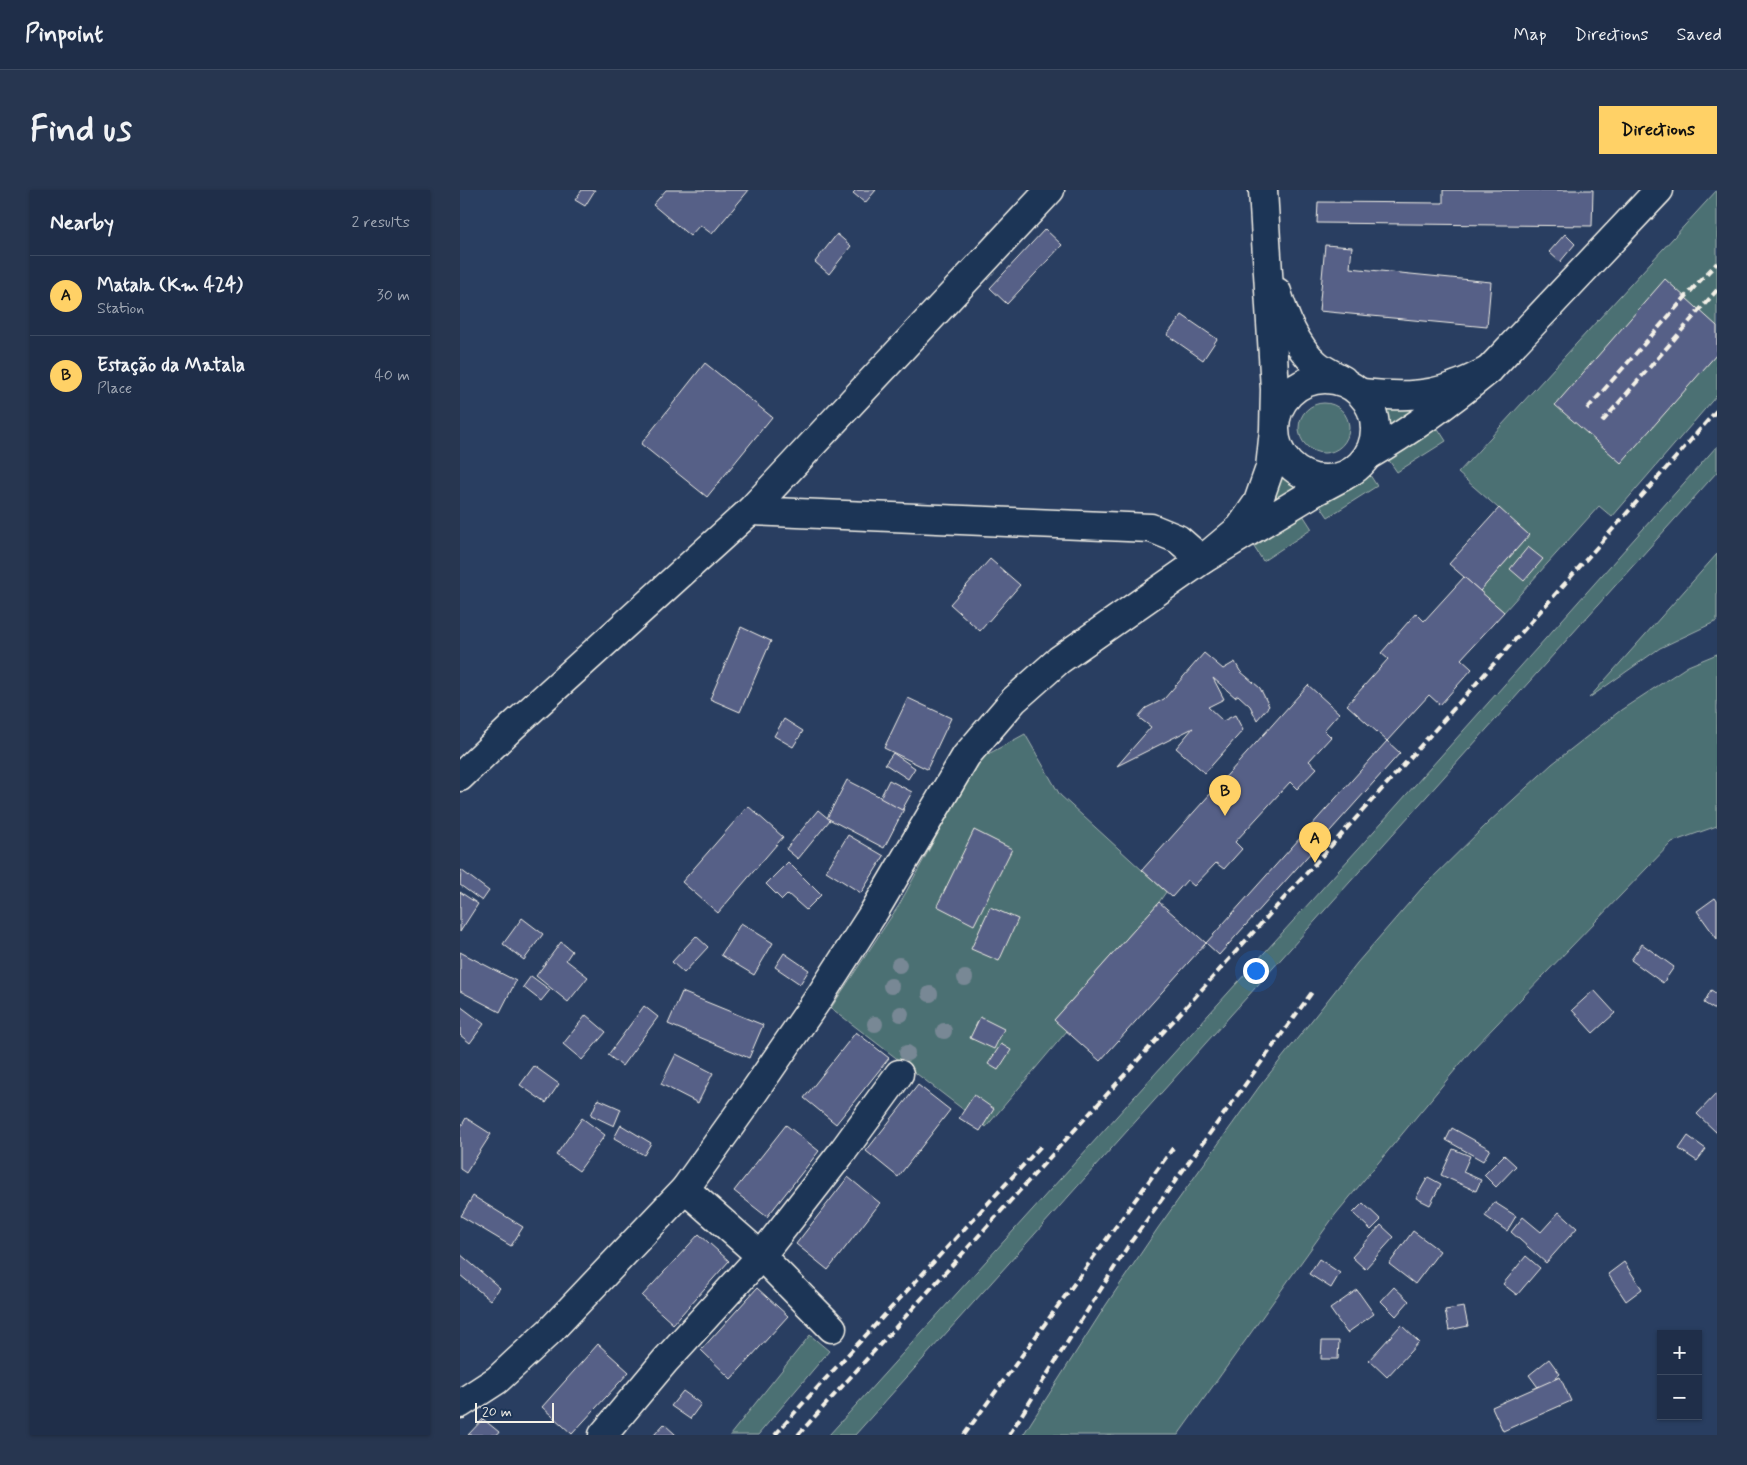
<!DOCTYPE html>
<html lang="en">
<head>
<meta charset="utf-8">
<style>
  :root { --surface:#1f2e49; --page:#273650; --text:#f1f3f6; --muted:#a1a8b4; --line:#3c4a61; --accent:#ffd166 }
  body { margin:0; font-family:Mynerve,sans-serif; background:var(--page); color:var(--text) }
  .controls { position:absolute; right:15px; bottom:15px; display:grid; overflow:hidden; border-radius:0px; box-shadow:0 1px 4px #0004 }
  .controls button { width:45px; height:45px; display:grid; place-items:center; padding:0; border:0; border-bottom:1px solid var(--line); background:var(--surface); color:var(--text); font:25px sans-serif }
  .scale { position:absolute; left:15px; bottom:12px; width:79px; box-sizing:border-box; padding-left:5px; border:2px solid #f4f1e8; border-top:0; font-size:14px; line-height:18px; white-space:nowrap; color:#f4f1e8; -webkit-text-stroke:4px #1d3557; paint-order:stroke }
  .you { position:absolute; left:795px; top:780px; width:18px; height:18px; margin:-12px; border:4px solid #fff; border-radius:50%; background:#1a73e8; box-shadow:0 0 0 8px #1a73e833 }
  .badge { display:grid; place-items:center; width:32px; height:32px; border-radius:50%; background:var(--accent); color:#111; font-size:16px; font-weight:700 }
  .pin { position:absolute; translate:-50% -41px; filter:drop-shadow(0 1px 2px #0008) }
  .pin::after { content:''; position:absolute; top:26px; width:18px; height:15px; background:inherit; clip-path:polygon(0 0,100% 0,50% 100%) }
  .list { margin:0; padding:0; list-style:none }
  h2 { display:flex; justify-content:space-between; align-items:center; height:65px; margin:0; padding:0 20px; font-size:21px }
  h2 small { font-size:16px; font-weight:400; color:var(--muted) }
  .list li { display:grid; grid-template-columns:32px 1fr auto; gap:15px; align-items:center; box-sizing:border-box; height:80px; padding:0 20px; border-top:1px solid var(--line) }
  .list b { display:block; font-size:19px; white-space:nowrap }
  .list p { margin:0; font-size:16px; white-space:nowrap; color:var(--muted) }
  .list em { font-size:16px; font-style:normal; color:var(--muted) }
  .map { position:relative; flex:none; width:1257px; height:1245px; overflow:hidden; border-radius:0px }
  header { display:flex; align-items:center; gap:30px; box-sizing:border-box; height:70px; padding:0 25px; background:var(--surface); border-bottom:1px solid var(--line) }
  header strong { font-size:24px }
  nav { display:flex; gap:28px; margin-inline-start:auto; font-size:18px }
  .intro { display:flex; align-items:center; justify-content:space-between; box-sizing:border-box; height:120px; padding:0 30px }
  h1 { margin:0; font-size:35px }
  .button { padding:12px 22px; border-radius:0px; background:var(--accent); color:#111; font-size:18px; font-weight:700 }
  main { display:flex; gap:30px; padding:0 30px }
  aside { flex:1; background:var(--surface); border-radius:0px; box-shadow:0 1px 4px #0004 }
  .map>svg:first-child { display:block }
  .green { fill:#4c7073; stroke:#a0b0ae }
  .building { fill:#576087; stroke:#f4f1e8 }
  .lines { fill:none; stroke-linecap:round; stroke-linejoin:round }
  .street-casing { stroke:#f4f1e8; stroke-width:31 }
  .street { stroke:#1d3557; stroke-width:28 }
  .rail { stroke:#f4f1e8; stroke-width:4; stroke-dasharray:8 4; stroke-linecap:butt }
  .tree { fill:#788895 }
</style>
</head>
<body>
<header>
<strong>Pinpoint</strong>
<nav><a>Map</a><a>Directions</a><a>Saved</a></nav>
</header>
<div class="intro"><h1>Find us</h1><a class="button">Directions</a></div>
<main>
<aside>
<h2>Nearby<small>2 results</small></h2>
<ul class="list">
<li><span class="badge">A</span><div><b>Matala (Km 424)</b><p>Station</p></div><em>30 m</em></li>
<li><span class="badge">B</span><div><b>Estação da Matala</b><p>Place</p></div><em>40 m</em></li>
</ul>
</aside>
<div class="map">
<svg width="1257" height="1245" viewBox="0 0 1257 1245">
  <rect width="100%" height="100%" fill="#293e61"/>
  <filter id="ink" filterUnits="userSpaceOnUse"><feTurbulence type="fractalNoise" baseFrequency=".02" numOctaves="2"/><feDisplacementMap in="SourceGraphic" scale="10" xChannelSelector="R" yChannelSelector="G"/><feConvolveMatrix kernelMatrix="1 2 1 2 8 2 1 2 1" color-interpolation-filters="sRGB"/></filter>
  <g filter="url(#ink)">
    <g class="green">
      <path d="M1257,0V205L1152,327L1139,316L1044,422L1020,401L1069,345L998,283Z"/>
      <circle cx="864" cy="238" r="25"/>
      <path d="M974,213L927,242V229L920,215Z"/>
      <path d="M977,237L986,251L937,282L928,269Z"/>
      <path d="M1257,256V282L395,1245H369L898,659Z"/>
      <path d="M818,279L830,290L846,296L799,328Z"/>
      <path d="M908,282L917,296L868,327L859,314Z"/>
      <path d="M843,325L852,339L803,371L794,357Z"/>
      <path d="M1257,364V431L1200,458L1129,508Z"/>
      <path d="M1257,464V636L1212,652L1010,862L875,1025L718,1245H563L646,1115L698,1038L799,897L897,773L962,698L1028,633L1092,574L1161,520L1228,476Z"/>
      <path d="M565,544L600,605L706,702L699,712L594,830L607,841L526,937L371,818L439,715L509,586L521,568Z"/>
      <path d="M350,1145L369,1161L298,1245H270Z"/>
    </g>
    <g class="building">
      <path d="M122,0H135L125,16L115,10Z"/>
      <path d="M206,0H289L252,44L240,35L230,46L193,15Z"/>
      <path d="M396,0H416L405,13L393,3Z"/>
      <path d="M983,0H1133L1132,36L857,33L858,12L983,13Z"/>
      <path d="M585,39L602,55L547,114L530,98Z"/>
      <path d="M377,44L391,56L369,84L355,72Z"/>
      <path d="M1105,44L1115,54L1100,72L1089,62Z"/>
      <path d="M865,55L892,57L890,78L1031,92L1027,137L859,121Z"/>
      <path d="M1205,89L1257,136V164L1161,273L1095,215Z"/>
      <path d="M722,125L757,149L743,170L707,145Z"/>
      <path d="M245,173L312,227L247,307L181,254Z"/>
      <path d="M1039,318L1069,345L1020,401L989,374Z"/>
      <path d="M1068,357L1083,369L1064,391L1050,379Z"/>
      <path d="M530,369L560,395L520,441L490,414Z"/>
      <path d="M1004,387L1044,422L1001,469L1012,479L980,515L969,505L927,551L887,515L928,469L921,463L956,423L964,431Z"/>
      <path d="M281,437L311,451L280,522L250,509Z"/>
      <path d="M744,463L763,479L775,472L780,481L800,498L809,516L797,530L790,516L778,505L775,507L753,488L764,509L748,517L763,531L775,525L783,540L745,583L716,558L733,538L657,576L691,537L678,527L686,518L704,509Z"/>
      <path d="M848,495L879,523L864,540L871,547L849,571L857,578L837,599L830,592L775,652L782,659L764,679L756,673L734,696L727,690L712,707L682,680Z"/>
      <path d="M448,508L491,528L467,579L424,558Z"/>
      <path d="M324,529L343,541L333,557L314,546Z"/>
      <path d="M927,551L940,563L759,765L746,753Z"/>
      <path d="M433,563L455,578L448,589L425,574Z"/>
      <path d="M387,590L444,619L424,658L367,628Z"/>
      <path d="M429,590L452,602L442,620L420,608Z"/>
      <path d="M288,616L323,647L258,723L222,692Z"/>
      <path d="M358,620L370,630L338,669L326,659Z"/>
      <path d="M514,640L552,659L514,735L477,716Z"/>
      <path d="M388,645L424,666L401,703L366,681Z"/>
      <path d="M328,672L361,705L346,720L328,704L322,710L306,694Z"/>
      <path d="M1,680L29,701L22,711L0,695Z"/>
      <path d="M0,702L18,714L0,742Z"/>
      <path d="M1255,708L1257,711V749L1237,721Z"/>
      <path d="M699,712L746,753L640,871L594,830Z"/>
      <path d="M530,717L558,729L539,771L511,759Z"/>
      <path d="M62,728L83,744L64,770L43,754Z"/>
      <path d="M281,733L313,753L294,785L261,765Z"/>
      <path d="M236,746L248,757L224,783L212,772Z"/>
      <path d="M101,752L112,761L106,770L128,787L108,812L76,786Z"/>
      <path d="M1182,754L1214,777L1203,793L1171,770Z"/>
      <path d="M0,762L56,791L40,822L0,801Z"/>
      <path d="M324,763L349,780L340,794L315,777Z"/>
      <path d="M71,786L90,800L81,811L63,797Z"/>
      <path d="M1134,800L1155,823L1133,843L1112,820Z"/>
      <path d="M1251,800L1257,804V821L1244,813Z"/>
      <path d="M222,802L303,835L289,868L208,834Z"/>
      <path d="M0,816L24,834L10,853L0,845Z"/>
      <path d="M184,816L198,827L162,876L148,865Z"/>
      <path d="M126,825L146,842L122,870L103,854Z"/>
      <path d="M520,827L544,839L534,859L510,848Z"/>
      <path d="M396,842L429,868L376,934L344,908Z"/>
      <path d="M541,854L551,860L538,880L528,874Z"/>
      <path d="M216,864L253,883L238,913L201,894Z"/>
      <path d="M74,876L99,894L86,913L60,895Z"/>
      <path d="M458,895L490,920L438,987L406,961Z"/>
      <path d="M1257,903V943L1237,924Z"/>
      <path d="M514,905L534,919L520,941L499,928Z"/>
      <path d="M138,909L161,919L154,936L131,925Z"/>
      <path d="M6,928L31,944L6,983L0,979V938Z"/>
      <path d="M122,928L145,945L119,981L96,965Z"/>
      <path d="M161,935L191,953L184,965L154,948Z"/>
      <path d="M326,935L359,961L307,1027L274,1001Z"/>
      <path d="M992,938L1030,959L1023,971L986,950Z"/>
      <path d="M1228,946L1246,959L1237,971L1219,959Z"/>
      <path d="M993,959L1010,966L1003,982L1021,990L1016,1001L981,985Z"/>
      <path d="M1044,965L1056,976L1036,997L1024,985Z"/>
      <path d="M388,987L420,1013L368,1080L336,1054Z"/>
      <path d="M968,987L981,994L970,1015L956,1008Z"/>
      <path d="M13,1006L63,1037L51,1056L1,1026Z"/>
      <path d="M1034,1012L1056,1026L1047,1041L1025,1026Z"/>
      <path d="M903,1013L921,1030L911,1040L893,1023Z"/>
      <path d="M1099,1022L1117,1038L1086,1073L1051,1042L1063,1027L1081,1042Z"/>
      <path d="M921,1035L934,1047L905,1079L892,1067Z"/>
      <path d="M953,1041L980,1061L955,1094L929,1074Z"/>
      <path d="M239,1044L269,1071L213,1134L182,1106Z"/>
      <path d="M0,1064L40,1098L30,1110L0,1085Z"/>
      <path d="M1066,1066L1080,1078L1057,1105L1043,1094Z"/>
      <path d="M859,1069L880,1083L871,1098L849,1084Z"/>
      <path d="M1164,1072L1182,1099L1166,1111L1148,1084Z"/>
      <path d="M934,1097L949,1111L936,1126L921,1111Z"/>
      <path d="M297,1098L328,1126L271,1189L241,1160Z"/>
      <path d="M897,1100L914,1124L887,1143L870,1119Z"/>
      <path d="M1004,1117L1008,1136L989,1140L985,1120Z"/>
      <path d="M941,1135L959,1152L927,1187L909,1170Z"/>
      <path d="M862,1151H879L878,1169H861Z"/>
      <path d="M138,1154L169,1182L112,1244L82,1217Z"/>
      <path d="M1089,1169L1100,1184L1080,1200L1069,1185Z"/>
      <path d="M1100,1187L1111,1211L1043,1241L1032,1217Z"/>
      <path d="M223,1201L241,1214L230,1229L211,1216Z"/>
      <path d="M23,1229L39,1242L37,1245H8Z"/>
      <path d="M204,1234L216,1245H194Z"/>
    </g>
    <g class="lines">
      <defs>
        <g id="street">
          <path d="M803,0L815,199L814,240L810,278L798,312L780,338L742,370L856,301L884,286"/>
          <path d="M817,102C825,128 835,155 856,174C863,180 874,185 883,190"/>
          <path d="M1029,180L1199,0"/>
          <circle cx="865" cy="239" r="50"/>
          <path d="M902,203C932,206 965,208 994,196C1006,192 1018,186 1029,180C990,212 952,240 909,265"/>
          <path d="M0,587L52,537L290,321"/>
          <path d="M225,999L301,1066L372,1138"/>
          <path d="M0,1214L37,1190L91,1140L225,999L285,915L360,806L412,725L506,566L554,510L599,470L742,370L718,349L691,338L290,321L590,0"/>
          <path d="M143,1245L205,1171L301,1066L383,961L439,884"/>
        </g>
      </defs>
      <use href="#street" class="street-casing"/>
      <use href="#street" class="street"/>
      <g class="rail">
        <path d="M1127,219L1237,94L1257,73"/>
        <path d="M1142,232L1257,100"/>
        <path d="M315,1245L345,1211L581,956"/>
        <path d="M338,1245C646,905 956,566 1257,220"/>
        <path d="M504,1245L713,958"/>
        <path d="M549,1245L668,1056L853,801"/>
      </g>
    </g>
    <g class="tree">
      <circle cx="439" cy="775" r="8"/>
      <circle cx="505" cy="788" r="8"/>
      <circle cx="431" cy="796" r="8"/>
      <circle cx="470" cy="804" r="8"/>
      <circle cx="441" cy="824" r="8"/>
      <circle cx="415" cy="834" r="8"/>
      <circle cx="484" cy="841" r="8"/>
      <circle cx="447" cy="863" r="8"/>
    </g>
  </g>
</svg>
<div class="controls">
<button>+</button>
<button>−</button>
</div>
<div class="scale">20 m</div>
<div class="you"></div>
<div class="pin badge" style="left:855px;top:673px">A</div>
<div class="pin badge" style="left:765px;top:626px">B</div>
</div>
</main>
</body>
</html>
